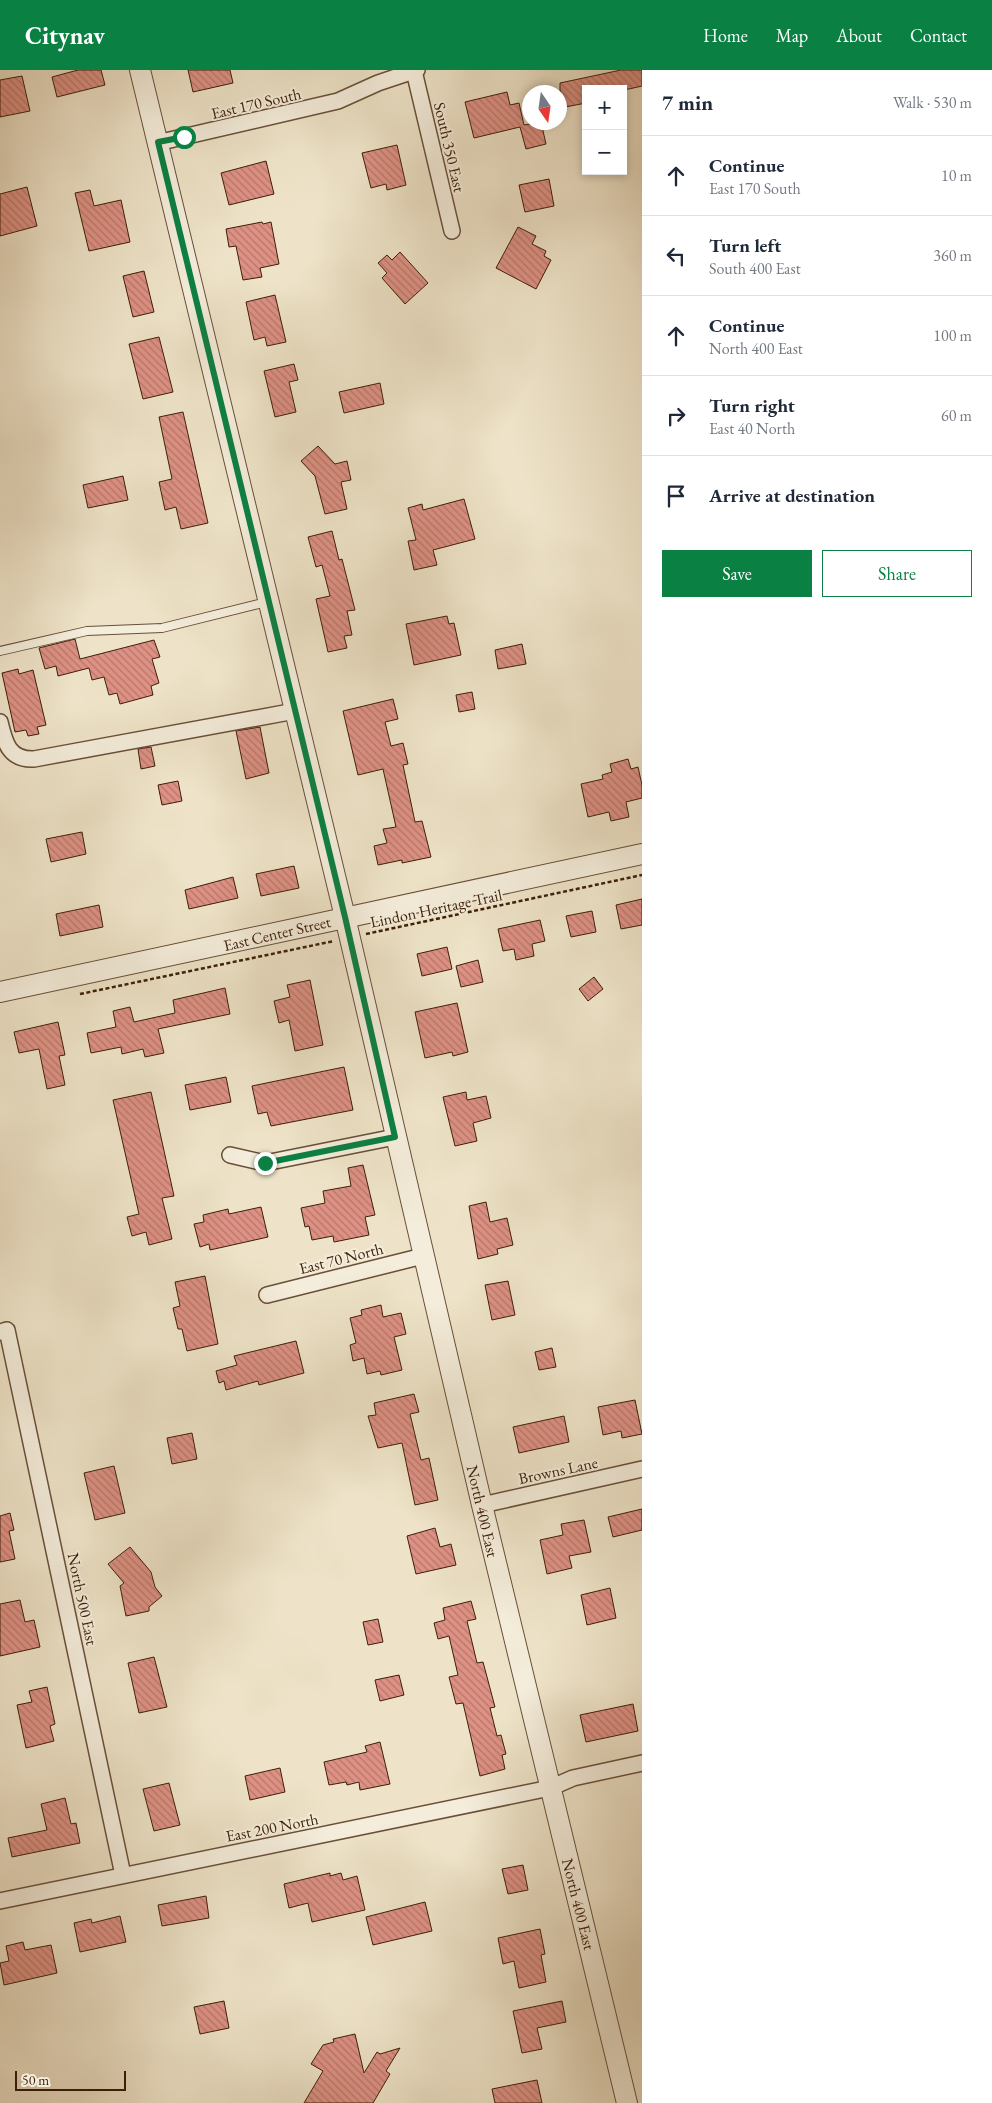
<!DOCTYPE html>
<html lang="en">
<head>
<meta charset="utf-8">
<style>
  :root { --surface:#fff; --page:#f6f6f7; --text:#1f2937; --muted:#747a83; --line:#e0e1e3; --accent:#0b8043 }
  body { margin:0; font-family:"EB Garamond",serif; background:var(--page); color:var(--text) }
  .controls { position:absolute; right:15px; top:15px; display:grid; overflow:hidden; border-radius:0px; box-shadow:0 2px 8px #0003 }
  .controls button { width:45px; height:45px; display:grid; place-items:center; padding:0; border:0; border-bottom:1px solid var(--line); background:var(--surface); color:var(--text); font:25px sans-serif }
  .compass { position:absolute; left:522px; top:15px; width:45px; height:45px; border-radius:50%; background:var(--surface); box-shadow:0 2px 8px #0003; rotate:167deg }
  .scale { position:absolute; left:15px; bottom:12px; width:111px; box-sizing:border-box; padding-left:5px; border:2px solid #3d1e08; border-top:0; font-size:14px; line-height:18px; white-space:nowrap; color:#3d1e08; -webkit-text-stroke:4px #f4eddb; paint-order:stroke }
  .stop { position:absolute; width:15px; height:15px; margin:-11px; border:4px solid #0b8043; border-radius:50%; background:#fff }
  .stop.end { background:#0b8043; border-color:#fff; box-shadow:0 1px 5px #0008 }
  .list { margin:0; padding:0; list-style:none }
  h2 { display:flex; justify-content:space-between; align-items:center; height:65px; margin:0; padding:0 20px; font-size:21px }
  h2 small { font-size:16px; font-weight:400; color:var(--muted) }
  .list li { display:grid; grid-template-columns:32px 1fr auto; gap:15px; align-items:center; box-sizing:border-box; height:80px; padding:0 20px; border-top:1px solid var(--line) }
  .list b { display:block; font-size:19px; white-space:nowrap }
  .list p { margin:0; font-size:16px; white-space:nowrap; color:var(--muted) }
  .list em { font-size:16px; font-style:normal; color:var(--muted) }
  .actions { display:flex; gap:10px; padding:15px 20px }
  .actions a { flex:1; padding:11px 0; border:1px solid var(--accent); border-radius:0px; text-align:center; font-size:18px; color:var(--accent) }
  .actions .main { background:var(--accent); color:#fff }
  .icon { flex:none; width:28px; height:28px; fill:none; stroke:currentColor; stroke-width:2; stroke-linecap:round; stroke-linejoin:round }
  .map { position:relative; flex:none; width:642px; height:2033px; overflow:hidden }
  header { display:flex; align-items:center; gap:30px; box-sizing:border-box; height:70px; padding:0 25px; background:var(--accent); color:#fff }
  header strong { font-size:24px }
  nav { display:flex; gap:28px; margin-inline-start:auto; font-size:18px }
  main { display:flex }
  aside { flex:1; background:var(--surface) }
  .map>svg:first-child { display:block }
  .building { fill:url(#building-back-hatch); stroke:#3d1e08 }
  .lines { fill:none; stroke-linecap:round; stroke-linejoin:round }
  .service-casing { stroke:#694f38; stroke-width:10 }
  .minor-casing { stroke:#694f38; stroke-width:18 }
  .tertiary-casing { stroke:#694f38; stroke-width:22 }
  .path { stroke:#3d1e08; stroke-width:2.5; stroke-dasharray:4 2.5; stroke-linecap:butt }
  .service { stroke:#f4eddb; stroke-width:8 }
  .minor { stroke:#f4eddb; stroke-width:15 }
  .tertiary { stroke:#f4eddb; stroke-width:20 }
  .route { stroke:#0b8043; stroke-width:6 }
  .labels { text-anchor:middle; stroke-width:4; stroke-linejoin:round; paint-order:stroke }
  .street-label { font-size:16px; fill:#3d1e08; stroke:#f4eddb }
</style>
</head>
<body>
<header>
<strong>Citynav</strong>
<nav><a>Home</a><a>Map</a><a>About</a><a>Contact</a></nav>
</header>
<main>
<div class="map">
<svg width="642" height="2033" viewBox="0 0 642 2033">
  <defs>
    <pattern id="building-back-hatch" width="6" height="6" patternUnits="userSpaceOnUse" patternTransform="scale(1.25)"><rect width="6" height="6" fill="#de9184"/><path d="M-1 5l2 2M0 0l6 6M5-1l2 2" fill="none" stroke="#b5766a"/></pattern>
  </defs>
  <rect width="100%" height="100%" fill="#eee3c8"/>
  <filter id="stains"><feTurbulence type="fractalNoise" baseFrequency=".004" numOctaves="4"/><feColorMatrix values="0 0 0 0 .2 0 0 0 0 .09 0 0 0 0 .02 0 0 0 .5 -.17"/></filter>
  <radialGradient id="worn" r=".72"><stop offset=".6" stop-color="#630" stop-opacity="0"/><stop offset="1" stop-color="#630" stop-opacity=".3"/></radialGradient>
  <g class="building">
    <path d="M78,0H101L105,15L57,27L52,7Z"/>
    <path d="M188,0H230L233,13L193,22Z"/>
    <path d="M621,0H642V16L629,19H586V33L560,38V13Z"/>
    <path d="M22,6L30,41L0,47V10Z"/>
    <path d="M507,22L510,35L519,33L524,55L541,52L546,74L526,79L520,57L474,68L465,32Z"/>
    <path d="M397,75L406,115L387,120L386,114L371,118L362,83Z"/>
    <path d="M266,91L274,124L229,135L221,103Z"/>
    <path d="M549,109L554,136L525,142L519,115Z"/>
    <path d="M27,117L37,156L0,166V124Z"/>
    <path d="M90,120L94,136L121,130L130,172L89,181L75,123Z"/>
    <path d="M262,152L263,154L271,152L279,194L260,198L262,207L243,210L236,176L229,177L226,159Z"/>
    <path d="M518,157L536,166L532,174L546,181L544,186L551,190L536,219L496,198Z"/>
    <path d="M400,182L428,213L405,234L382,208L387,203L378,193L387,185L392,190Z"/>
    <path d="M144,201L154,242L133,247L123,206Z"/>
    <path d="M275,225L286,272L267,276L265,267L254,270L246,232Z"/>
    <path d="M159,267L173,322L143,329L129,274Z"/>
    <path d="M294,294L298,310L289,312L296,342L275,347L264,301Z"/>
    <path d="M380,313L384,334L344,343L339,322Z"/>
    <path d="M183,342L208,453L181,459L176,437L165,440L159,412L172,409L159,347Z"/>
    <path d="M318,376L335,394L347,391L351,410L341,412L347,439L325,444L315,406L301,391Z"/>
    <path d="M123,406L128,430L88,438L83,415Z"/>
    <path d="M464,429L475,469L433,480L437,495L414,500L408,471L416,470L408,438L422,434L423,440Z"/>
    <path d="M332,461L339,490L342,489L355,540L347,541L352,565L344,566L347,578L328,582L316,529L330,526L322,495L316,497L308,467Z"/>
    <path d="M447,546L449,554L454,553L461,585L414,595L406,554Z"/>
    <path d="M75,569L80,589L154,570L160,587L152,589L159,613L151,616L153,625L120,634L117,623L109,625L104,607L92,610L89,598L58,606L56,596L45,599L39,578Z"/>
    <path d="M522,574L526,594L498,599L495,580Z"/>
    <path d="M18,599L19,604L33,600L46,655L37,657L39,664L28,666L26,660L15,662L2,603Z"/>
    <path d="M472,622L475,639L459,642L456,625Z"/>
    <path d="M393,629L398,649L385,652L391,676L403,673L408,694L403,695L415,752L422,751L431,787L402,793V790L378,795L374,776L387,773L383,759L396,757L383,699L358,705L343,641Z"/>
    <path d="M260,657L269,703L246,709L236,661Z"/>
    <path d="M151,677L155,696L141,699L138,679Z"/>
    <path d="M628,689L631,699L638,697L642,715V728L626,732L629,747L611,751L609,742L588,747L581,714L603,709L602,705L612,702L610,694Z"/>
    <path d="M178,711L182,731L162,735L158,715Z"/>
    <path d="M82,762L86,784L51,792L46,769Z"/>
    <path d="M294,796L299,818L261,826L256,804Z"/>
    <path d="M233,807L238,828L189,839L185,820Z"/>
    <path d="M642,829V855L621,859L616,835Z"/>
    <path d="M99,835L103,857L60,866L56,844Z"/>
    <path d="M592,841L596,862L571,867L566,846Z"/>
    <path d="M540,850L545,871L532,874L534,886L516,890L514,879L503,881L498,859Z"/>
    <path d="M447,877L452,899L422,906L417,884Z"/>
    <path d="M478,890L483,912L461,917L456,896Z"/>
    <path d="M594,907L603,919L588,931L579,919Z"/>
    <path d="M310,910L323,975L295,981L289,950L279,953L274,931L290,927L287,915Z"/>
    <path d="M225,918L230,944L158,959L164,983L145,987L143,979L122,984L121,977L91,983L87,963L116,957L113,941L130,937L134,952L175,943L173,930Z"/>
    <path d="M457,933L468,982L453,986L452,982L425,988L415,942Z"/>
    <path d="M58,952L65,985L59,986L65,1015L47,1019L39,979L19,983L14,962Z"/>
    <path d="M344,997L353,1040L271,1056L267,1042L258,1044L252,1016Z"/>
    <path d="M226,1007L231,1032L190,1040L185,1015Z"/>
    <path d="M151,1022L174,1126L162,1128L172,1169L149,1175L146,1162L132,1166L127,1147L139,1144L113,1030Z"/>
    <path d="M466,1022L467,1030L486,1026L491,1048L473,1053L477,1071L455,1076L443,1027Z"/>
    <path d="M363,1095L375,1145L365,1147L369,1165L334,1172L333,1166L312,1170L309,1156L305,1157L301,1138L325,1133L323,1121L351,1116L348,1098Z"/>
    <path d="M486,1132L490,1152L507,1148L513,1175L497,1179L498,1184L478,1189L469,1136Z"/>
    <path d="M261,1137L268,1167L210,1180L209,1174L200,1177L194,1154L204,1152L203,1145L228,1139L229,1144Z"/>
    <path d="M205,1206L218,1274L187,1281L182,1259H178L173,1238L180,1236L175,1212Z"/>
    <path d="M508,1211L515,1245L492,1250L485,1215Z"/>
    <path d="M381,1235L383,1247L401,1243L406,1264L394,1267L402,1300L381,1305L380,1301L367,1304L364,1288L353,1291L350,1275L356,1273L350,1248L362,1245L361,1240Z"/>
    <path d="M296,1271L304,1303L259,1315L258,1311L226,1320L224,1311L219,1313L216,1301L237,1295L234,1286Z"/>
    <path d="M552,1278L556,1297L539,1300L535,1282Z"/>
    <path d="M414,1324L419,1342L410,1344L421,1390L429,1388L438,1430L415,1435L402,1373L378,1378L368,1346L376,1345L374,1333Z"/>
    <path d="M635,1330L642,1364L622,1368L621,1361L603,1365L598,1337Z"/>
    <path d="M564,1346L569,1372L519,1383L513,1357Z"/>
    <path d="M192,1363L197,1389L172,1394L167,1368Z"/>
    <path d="M114,1396L125,1443L95,1450L84,1403Z"/>
    <path d="M642,1439V1460L613,1467L608,1447Z"/>
    <path d="M10,1443L14,1460L9,1461L15,1489L0,1492V1446Z"/>
    <path d="M584,1450L591,1482L569,1486L572,1498L547,1504L540,1470L563,1465L561,1454Z"/>
    <path d="M435,1458L440,1477L451,1474L456,1495L416,1504L407,1466Z"/>
    <path d="M130,1477L151,1502L155,1517L162,1526L149,1537V1541L126,1546L120,1516L124,1513L108,1494Z"/>
    <path d="M610,1518L616,1548L587,1555L581,1525Z"/>
    <path d="M20,1530L25,1552L34,1550L40,1577L0,1586V1534Z"/>
    <path d="M471,1531L476,1549L467,1551L477,1593L483,1592L495,1637L490,1638L497,1666L501,1665L506,1684L502,1685L505,1699L480,1706L463,1633L456,1634L449,1607L458,1605L449,1566L438,1569L434,1553L445,1550L443,1538Z"/>
    <path d="M378,1549L383,1572L368,1575L363,1552Z"/>
    <path d="M154,1587L167,1637L139,1643L128,1593Z"/>
    <path d="M399,1605L404,1625L380,1631L375,1610Z"/>
    <path d="M47,1617L55,1654L50,1656L54,1671L26,1678L17,1635L32,1632L29,1621Z"/>
    <path d="M633,1634L638,1661L586,1672L580,1645Z"/>
    <path d="M380,1672L390,1714L360,1720L359,1712L347,1715L346,1712L329,1715L324,1692L367,1682L365,1676Z"/>
    <path d="M280,1698L285,1722L250,1730L245,1706Z"/>
    <path d="M169,1713L180,1755L154,1761L143,1719Z"/>
    <path d="M65,1728L71,1754L76,1753L80,1773L12,1787L8,1768L47,1760L41,1734Z"/>
    <path d="M523,1795L528,1820L508,1824L502,1799Z"/>
    <path d="M330,1803V1806L341,1803L343,1810L357,1806L365,1840L312,1852L308,1833L289,1838L284,1814Z"/>
    <path d="M206,1826L209,1848L162,1856L158,1835Z"/>
    <path d="M425,1832L432,1861L373,1875L366,1847Z"/>
    <path d="M120,1846L126,1872L80,1882L74,1853L91,1849L92,1853Z"/>
    <path d="M540,1859L545,1884L541,1885L546,1912L519,1918L514,1891L503,1894L498,1868Z"/>
    <path d="M23,1872L25,1880L51,1875L57,1903L4,1915L0,1893L9,1891L6,1876Z"/>
    <path d="M224,1931L229,1958L200,1964L194,1937Z"/>
    <path d="M562,1931L566,1952L537,1958L542,1979L522,1983L513,1941Z"/>
    <path d="M355,1964L364,2003L377,1982L380,1984L400,1978L386,2001L390,2004L373,2033H304L323,2001L311,1994L323,1975L334,1972L333,1969Z"/>
    <path d="M537,2010L542,2033H495L492,2019Z"/>
  </g>
  <g class="lines">
    <defs>
      <path id="service" d="M0,581L87,561L162,558L267,532"/>
      <g id="minor">
        <path d="M414,1L452,161"/>
        <path d="M157,73L338,31L378,13L417,0"/>
        <path d="M0,652C5,673 9,690 34,689L295,641"/>
        <path d="M230,1085L265,1093L395,1067"/>
        <path d="M267,1225L423,1186"/>
        <path d="M0,1262L7,1260L123,1805"/>
        <path d="M482,1435L642,1399"/>
        <path d="M0,1831L550,1718L573,1708L642,1693"/>
      </g>
      <g id="tertiary">
        <path d="M140,0L345,847L482,1435L627,2033"/>
        <path d="M0,922L642,784"/>
      </g>
    </defs>
    <use href="#service" class="service-casing"/>
    <use href="#minor" class="minor-casing"/>
    <use href="#tertiary" class="tertiary-casing"/>
    <g class="path">
      <path d="M366,864L642,805"/>
      <path d="M80,924L334,871"/>
    </g>
    <use href="#service" class="service"/>
    <use href="#minor" class="minor"/>
    <use href="#tertiary" class="tertiary"/>
  </g>
  <g class="lines">
    <path class="route" d="M184,67L158,72L345,847L395,1067L265,1093"/>
  </g>
  <g class="labels">
    <g class="street-label">
      <text transform="translate(256 33) rotate(-13)" y="6">East 170 South</text>
      <text transform="translate(450 77) rotate(77)" y="6">South 350 East</text>
      <text transform="translate(436 838) rotate(-12)" y="6">Lindon Heritage Trail</text>
      <text transform="translate(277 863) rotate(-13)" y="6">East Center Street</text>
      <text transform="translate(341 1188) rotate(-14)" y="6">East 70 North</text>
      <text transform="translate(558 1400) rotate(-12)" y="6">Browns Lane</text>
      <text transform="translate(483 1441) rotate(77)" y="6">North 400 East</text>
      <text transform="translate(83 1529) rotate(78)" y="6">North 500 East</text>
      <text transform="translate(272 1757) rotate(-11)" y="6">East 200 North</text>
      <text transform="translate(579 1834) rotate(76)" y="6">North 400 East</text>
    </g>
  </g>
  <rect width="100%" height="100%" filter="url(#stains)"/>
  <rect width="100%" height="100%" fill="url(#worn)"/>
</svg>
<div class="controls">
<button>+</button>
<button>−</button>
</div>
<svg class="compass" viewBox="-18 -18 36 36"><path d="M0-13l5 13h-10z" fill="#e53935"/><path d="M0 13l5-13h-10z" fill="#747a83"/></svg>
<div class="scale">50 m</div>
<div class="stop" style="left:184px;top:67px"></div>
<div class="stop end" style="left:265px;top:1093px"></div>
</div>
<aside>
<h2>7 min<small>Walk · 530 m</small></h2>
<ul class="list">
<li><svg class="icon" aria-label="ahead" viewBox="0 0 24 24"><path d="M12 20V5M6 11l6-6 6 6"/></svg><div><b>Continue</b><p>East 170 South</p></div><em>10 m</em></li>
<li><svg class="icon" aria-label="left" viewBox="0 0 24 24"><path d="M17 20v-9H6M10 6l-5 5 5 5"/></svg><div><b>Turn left</b><p>South 400 East</p></div><em>360 m</em></li>
<li><svg class="icon" aria-label="ahead" viewBox="0 0 24 24"><path d="M12 20V5M6 11l6-6 6 6"/></svg><div><b>Continue</b><p>North 400 East</p></div><em>100 m</em></li>
<li><svg class="icon" aria-label="right" viewBox="0 0 24 24"><path d="M7 20v-9h11M14 6l5 5-5 5"/></svg><div><b>Turn right</b><p>East 40 North</p></div><em>60 m</em></li>
<li><svg class="icon" aria-label="arrive" viewBox="0 0 24 24"><path d="M6 21V4h12l-3 4 3 4H6"/></svg><div><b>Arrive at destination</b></div></li>
</ul>
<div class="actions"><a class="main">Save</a><a>Share</a></div>
</aside>
</main>
</body>
</html>
